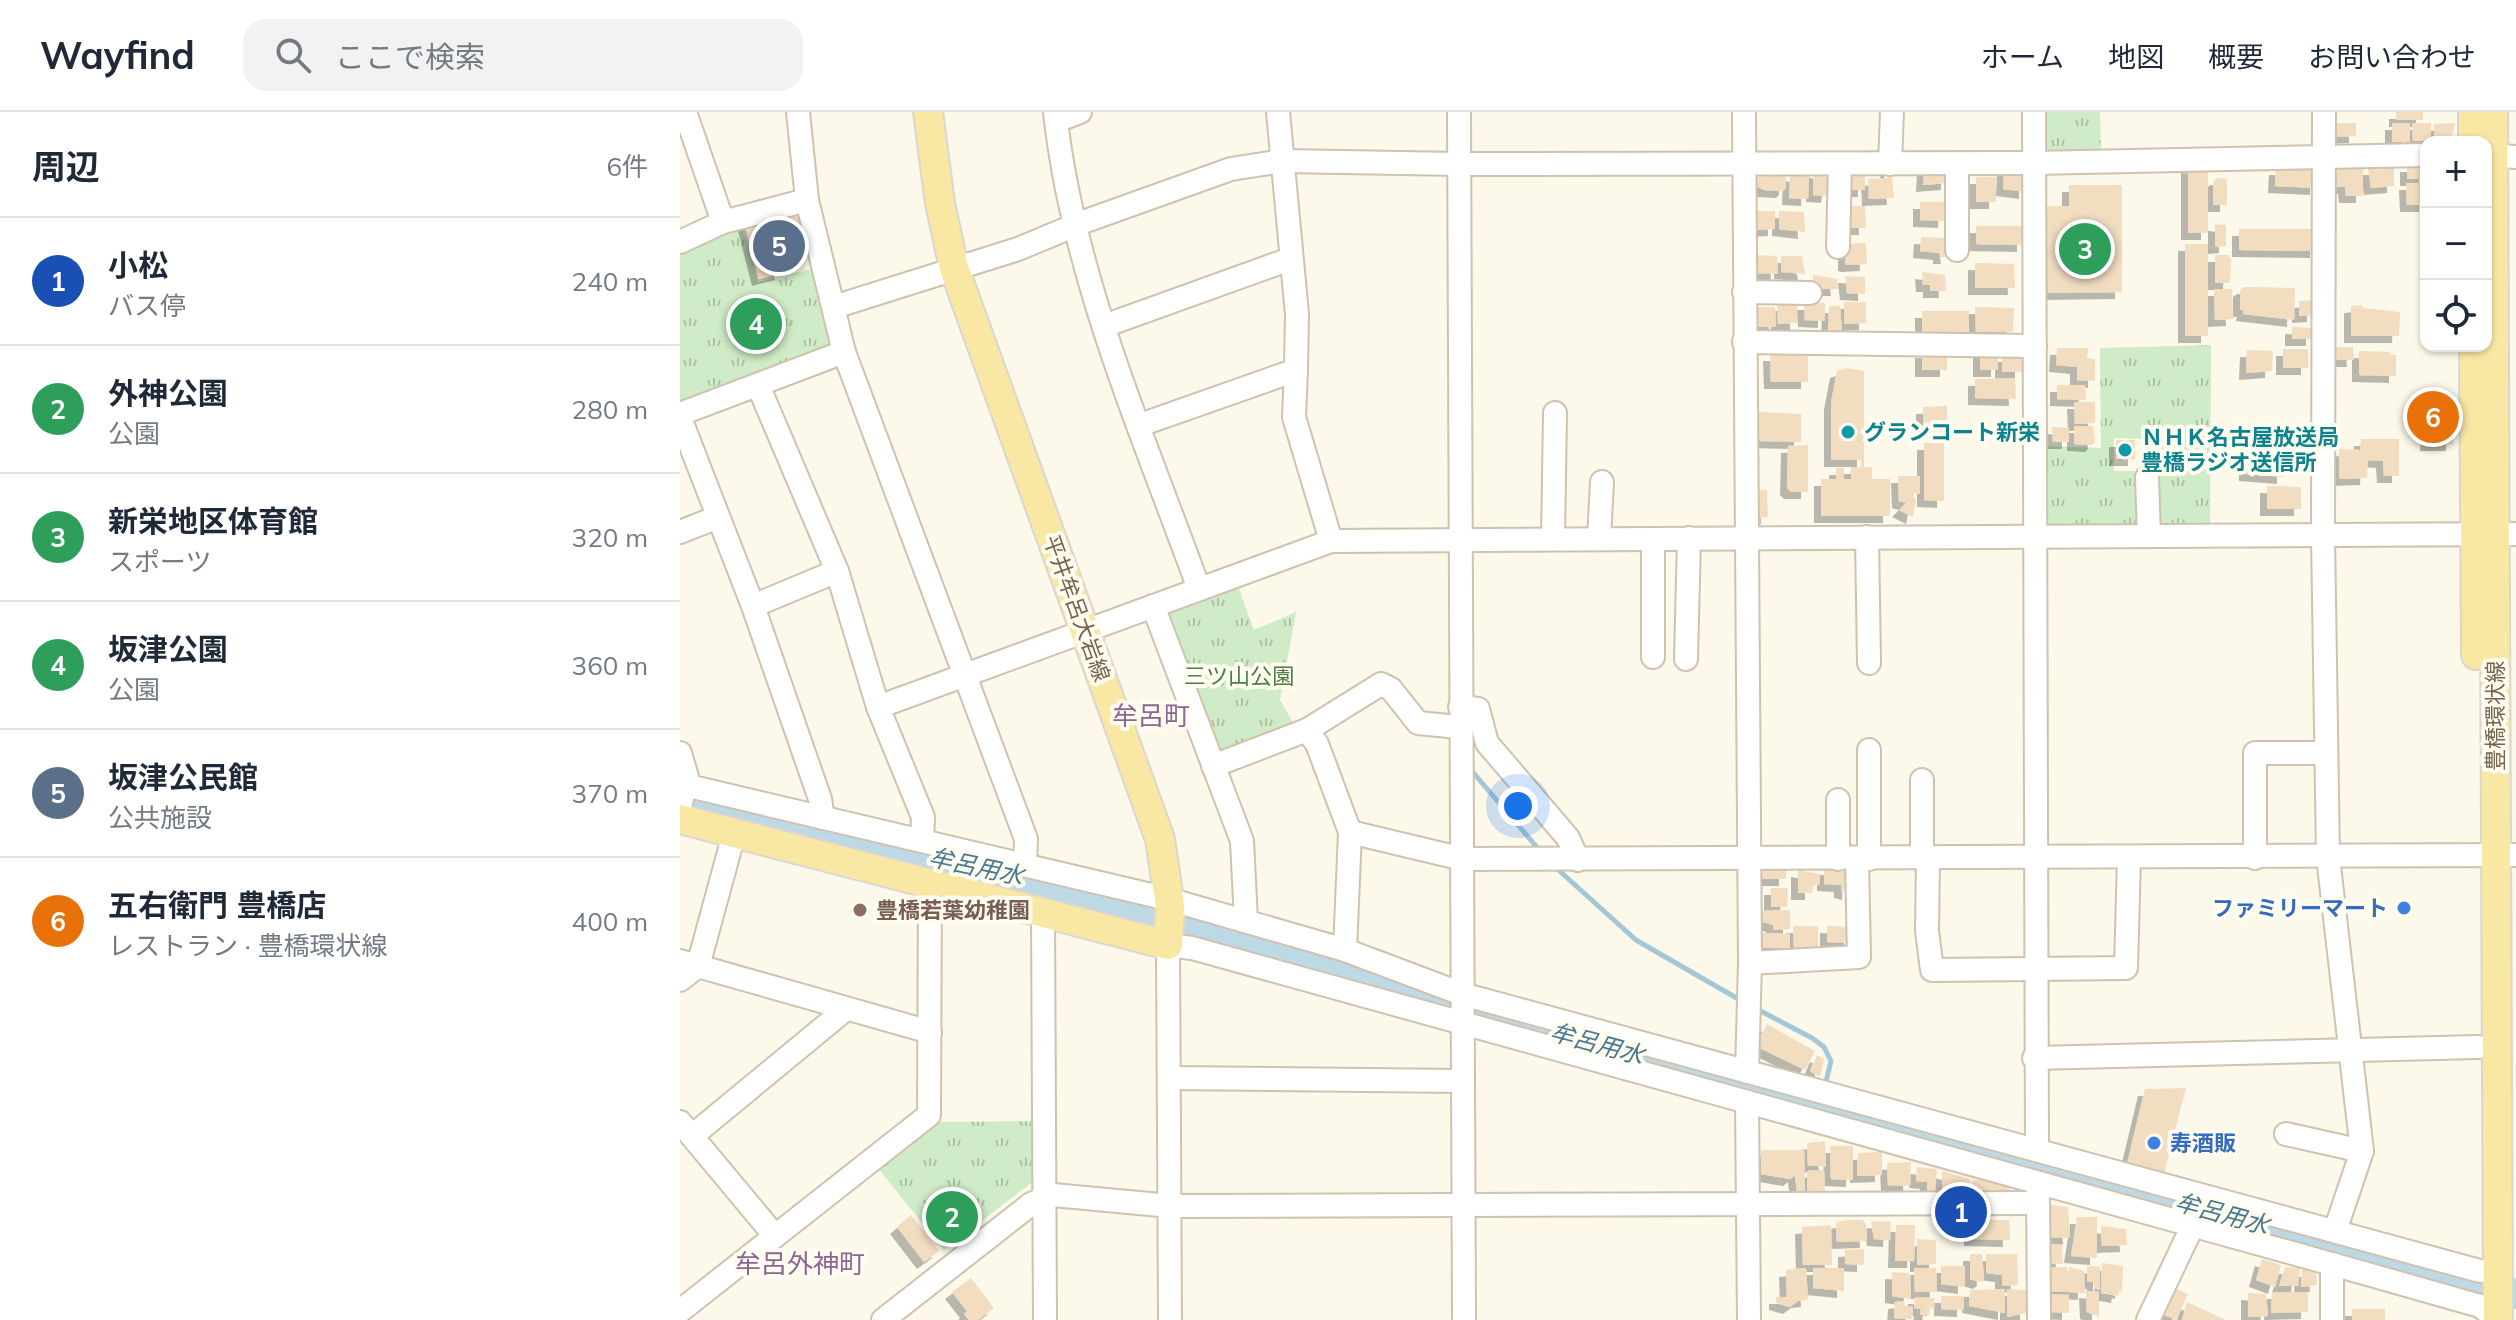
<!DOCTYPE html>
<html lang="ja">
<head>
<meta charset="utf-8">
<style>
  :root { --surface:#fff; --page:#f2f2f3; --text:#1f2937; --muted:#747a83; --line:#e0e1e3; --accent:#0f766e }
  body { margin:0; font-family:Mulish,"Noto Sans JP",sans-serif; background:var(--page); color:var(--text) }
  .controls { position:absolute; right:24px; top:24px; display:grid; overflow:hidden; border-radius:16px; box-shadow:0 2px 6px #0004 }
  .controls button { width:72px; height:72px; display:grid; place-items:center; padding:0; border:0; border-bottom:2px solid var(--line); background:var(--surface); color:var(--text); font:40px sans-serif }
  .you { position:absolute; left:838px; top:694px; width:28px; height:28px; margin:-20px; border:6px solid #fff; border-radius:50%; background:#1a73e8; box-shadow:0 0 0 12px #1a73e833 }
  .badge { display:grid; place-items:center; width:52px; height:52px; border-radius:50%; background:var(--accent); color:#fff; font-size:26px; font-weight:700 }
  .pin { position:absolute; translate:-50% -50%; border:4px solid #fff; box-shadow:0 2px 8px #0006 }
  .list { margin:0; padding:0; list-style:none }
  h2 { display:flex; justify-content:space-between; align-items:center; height:104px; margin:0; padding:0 32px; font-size:34px }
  h2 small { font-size:26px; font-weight:400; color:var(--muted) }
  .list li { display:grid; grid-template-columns:52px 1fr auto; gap:24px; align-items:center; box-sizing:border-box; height:128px; padding:0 32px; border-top:2px solid var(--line) }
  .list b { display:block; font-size:30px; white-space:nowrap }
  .list p { margin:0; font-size:26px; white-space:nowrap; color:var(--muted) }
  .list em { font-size:26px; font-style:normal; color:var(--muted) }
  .icon { flex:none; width:44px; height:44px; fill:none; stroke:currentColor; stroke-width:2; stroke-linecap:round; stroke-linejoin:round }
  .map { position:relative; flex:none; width:1836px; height:1208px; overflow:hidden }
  header { display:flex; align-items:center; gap:48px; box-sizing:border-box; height:112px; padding:0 40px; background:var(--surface); border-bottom:2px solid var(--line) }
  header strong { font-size:38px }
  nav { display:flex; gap:44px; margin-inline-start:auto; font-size:28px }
  .search { width:560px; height:72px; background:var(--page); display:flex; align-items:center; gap:20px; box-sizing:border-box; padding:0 28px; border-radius:24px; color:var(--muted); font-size:30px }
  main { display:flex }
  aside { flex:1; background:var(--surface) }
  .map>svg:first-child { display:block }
  .grass { fill:url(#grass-tufts); fill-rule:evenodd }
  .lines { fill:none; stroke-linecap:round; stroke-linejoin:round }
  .stream { stroke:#a4c7d8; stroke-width:5 }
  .river { stroke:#bed9e6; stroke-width:30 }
  .building { fill:#f2ddc1; filter:url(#shadow) }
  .minor-casing { stroke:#cfc2af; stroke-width:26 }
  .major-casing { stroke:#dcd6d1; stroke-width:32 }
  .minor { stroke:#fff; stroke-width:22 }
  .major { stroke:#f9e8a4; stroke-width:28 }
  .culture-dot { fill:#0f9aa8; stroke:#fffcf0; stroke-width:3 }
  .shop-dot { fill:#3f7fe0; stroke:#fffcf0; stroke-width:3 }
  .education-dot { fill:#8d6e63; stroke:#fffcf0; stroke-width:3 }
  .labels { text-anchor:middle; stroke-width:8; stroke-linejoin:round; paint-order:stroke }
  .culture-label { font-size:22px; font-weight:bold; fill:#0d838f; stroke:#fffcf0; text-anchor:start }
  .street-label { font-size:22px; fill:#77634d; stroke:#fffcf0 }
  .park-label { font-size:22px; fill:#4c7d44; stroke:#fffcf0 }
  .shop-label { font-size:22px; font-weight:bold; fill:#366cbe; stroke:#fffcf0; text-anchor:end }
  .education-label { font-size:22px; font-weight:bold; fill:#785e54; stroke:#fffcf0; text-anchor:start }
  .water-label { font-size:24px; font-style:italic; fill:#497892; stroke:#fffcf0 }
  .quarter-label { font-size:26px; fill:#8c6593; stroke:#fffcf0 }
</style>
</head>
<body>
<header>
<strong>Wayfind</strong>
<div class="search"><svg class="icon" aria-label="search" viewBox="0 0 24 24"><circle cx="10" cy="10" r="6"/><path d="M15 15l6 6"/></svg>ここで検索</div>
<nav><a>ホーム</a><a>地図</a><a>概要</a><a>お問い合わせ</a></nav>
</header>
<main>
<aside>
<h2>周辺<small>6件</small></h2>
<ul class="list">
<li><span class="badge" style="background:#1a4fb4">1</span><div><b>小松</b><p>バス停</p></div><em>240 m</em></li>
<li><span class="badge" style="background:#2e9e5b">2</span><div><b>外神公園</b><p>公園</p></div><em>280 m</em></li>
<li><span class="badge" style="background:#2e9e5b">3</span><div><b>新栄地区体育館</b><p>スポーツ</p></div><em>320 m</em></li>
<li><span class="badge" style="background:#2e9e5b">4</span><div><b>坂津公園</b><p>公園</p></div><em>360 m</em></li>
<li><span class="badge" style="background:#5c6f8a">5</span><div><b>坂津公民館</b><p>公共施設</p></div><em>370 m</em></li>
<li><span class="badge" style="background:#e8710a">6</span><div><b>五右衛門 豊橋店</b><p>レストラン · 豊橋環状線</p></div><em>400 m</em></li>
</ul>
</aside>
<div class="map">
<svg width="1836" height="1208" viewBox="0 0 1836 1208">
  <defs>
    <pattern id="grass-tufts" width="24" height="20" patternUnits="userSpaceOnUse" patternTransform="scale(2)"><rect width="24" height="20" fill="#d0ebc7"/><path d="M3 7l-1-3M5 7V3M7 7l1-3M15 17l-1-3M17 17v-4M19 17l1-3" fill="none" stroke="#aec2a4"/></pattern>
    <filter id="shadow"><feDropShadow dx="-7" dy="7" stdDeviation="0" flood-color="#0004"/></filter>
  </defs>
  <rect width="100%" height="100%" fill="#fcf8ea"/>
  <g class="grass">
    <path d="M1362,0H1420L1421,41H1362Z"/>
    <path d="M63,113L78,170L135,156L157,231L151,239L0,293V139Z"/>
    <path d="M1531,233L1530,418L1362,415L1363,334L1421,336L1420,236ZM1434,326L1472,327V359H1434Z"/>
    <path d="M557,471L574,518L616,500L600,588L615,614L541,640L536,636L485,503L490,496Z"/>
    <path d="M355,1009L356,1060L351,1071L264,1138L197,1055L253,1010Z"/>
  </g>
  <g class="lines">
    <g class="stream">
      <path d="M791,658L861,740"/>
      <path d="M874,754L956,828L1060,888"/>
      <path d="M1075,896L1132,926L1144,935L1151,949L1145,974"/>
    </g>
    <path class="river" d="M0,684L179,732L326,760L599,836L620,852L1836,1182"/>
  </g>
  <g class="building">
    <rect x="1716" y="0" width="27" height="8"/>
    <path d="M1654,11H1676V24L1654,25Z"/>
    <rect x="1712" y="11" width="18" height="19"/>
    <path d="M1732,11H1751V29H1733Z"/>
    <path d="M1775,11L1771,29H1754V12Z"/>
    <path d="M1683,53V84H1666L1665,75H1653V56Z"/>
    <rect x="1727" y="53" width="19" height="14"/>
    <path d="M1508,54L1528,55V121H1508Z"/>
    <path d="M1207,55H1211L1214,86L1189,87L1188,67L1208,66Z"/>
    <path d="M1244,55L1268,62V71L1243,73Z"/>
    <path d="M1324,55L1346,56V80L1323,77Z"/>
    <path d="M1596,56L1632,57V61H1637V76L1595,74Z"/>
    <path d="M1688,56H1714V74L1691,76Z"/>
    <path d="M1105,57L1106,76L1103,79L1084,78L1073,72V60Z"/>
    <path d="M1134,58L1151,63L1148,84L1133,83Z"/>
    <path d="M1185,58V78H1164L1165,60Z"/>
    <path d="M1110,62L1129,64L1128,87L1109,86Z"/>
    <rect x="1296" y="65" width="20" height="25"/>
    <path d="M1537,66L1547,67V93H1533V70Z"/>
    <path d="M1726,71H1746V93H1727Z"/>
    <path d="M1389,73H1442V180L1368,181L1367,94H1389Z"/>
    <path d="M1240,90H1266L1265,109L1240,108Z"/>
    <path d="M1164,94H1185L1186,116H1167Z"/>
    <path d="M118,99L127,134L96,137L102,161L79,167L65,112Z"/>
    <path d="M1074,99H1095V117L1073,118Z"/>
    <path d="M1099,99L1124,100L1125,120L1099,117Z"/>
    <path d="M1535,112L1546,113V134L1535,135Z"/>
    <path d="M1296,114H1344V133L1296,132Z"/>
    <path d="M1559,117H1637V139L1559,138Z"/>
    <path d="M1241,125L1265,126L1268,145H1260V141L1240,139Z"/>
    <path d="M1176,131H1186L1187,152L1168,153L1165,152V134Z"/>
    <rect x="1505" y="132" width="23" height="92"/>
    <path d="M1075,143L1097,144L1098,162L1075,161Z"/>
    <path d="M1535,143H1548L1551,147L1550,171H1535Z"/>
    <path d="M1101,144H1122L1125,162L1101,160Z"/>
    <path d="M1295,151L1334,152L1335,176H1295Z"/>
    <path d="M1242,160L1265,163L1266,179H1250V173H1243Z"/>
    <path d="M1133,163L1157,167L1158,177H1133Z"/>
    <path d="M1165,164L1185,165V182L1167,181Z"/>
    <path d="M1564,175L1615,176L1614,208L1563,202L1564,198H1560V178Z"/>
    <path d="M1534,177H1552L1553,207L1535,208Z"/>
    <path d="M1634,188V203L1619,204V189Z"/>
    <path d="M1164,190H1186V211L1164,212Z"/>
    <path d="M1124,191H1145V209L1125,208Z"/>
    <path d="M1097,192H1117V211L1098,212Z"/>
    <path d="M1682,193L1683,196L1720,200L1719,224H1671V194Z"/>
    <path d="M1149,194H1160L1162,221H1148Z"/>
    <path d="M1075,195H1095L1096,215H1075Z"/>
    <path d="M1295,195L1334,196L1333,220H1296Z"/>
    <path d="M1242,199H1289L1288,226H1242Z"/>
    <path d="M1612,215L1633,216V227H1612Z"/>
    <path d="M1656,235H1673L1674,248H1655Z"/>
    <path d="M1377,236H1408L1407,246L1415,247V269L1397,268V255L1376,253Z"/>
    <rect x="1603" y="237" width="25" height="19"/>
    <rect x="1300" y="238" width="18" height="20"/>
    <path d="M1567,238L1593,239L1592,259L1566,261Z"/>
    <rect x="1242" y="239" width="25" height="19"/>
    <path d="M1679,239L1710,240V243H1716V264L1679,263Z"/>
    <path d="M1090,242H1128V270H1091Z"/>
    <rect x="1322" y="243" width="20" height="17"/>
    <path d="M1166,256L1184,259V355H1192V367H1210V404H1141V367H1156V356H1164V367H1171V355H1181V348H1151V291L1157,259Z"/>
    <path d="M1335,266L1336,287L1295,286V267Z"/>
    <path d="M1377,273H1405L1406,288L1377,287Z"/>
    <path d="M1749,287L1774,288L1773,332H1747Z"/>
    <path d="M1394,290H1415V311L1395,312Z"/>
    <path d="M1267,294V312L1243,313V295Z"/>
    <path d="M1079,300L1121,302V330L1079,329Z"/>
    <path d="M1394,314H1413L1415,330L1412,333L1394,332Z"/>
    <path d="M1372,315L1389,316V330H1373Z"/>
    <path d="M1571,321L1606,322L1601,344L1570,343Z"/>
    <path d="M1681,327H1719V364H1704L1703,349L1688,348L1687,366L1659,367V337L1680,338Z"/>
    <rect x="1436" y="328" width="19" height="19"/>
    <path d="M1244,331H1264V389L1244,388Z"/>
    <path d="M1128,333V380H1111L1107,376L1108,334Z"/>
    <path d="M1613,346V353L1604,358V365L1566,362V347Z"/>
    <path d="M1218,364H1240V382L1231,381L1236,389L1233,405L1219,398L1226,391L1219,389Z"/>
    <path d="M1587,374L1621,375V397H1587Z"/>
    <path d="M1075,377L1087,378L1088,405L1076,406Z"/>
    <path d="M1081,755H1106V767H1082Z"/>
    <path d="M1144,756H1170L1169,781L1161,779V773L1144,772Z"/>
    <path d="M1118,758L1140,762L1139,773H1132V781H1118Z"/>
    <path d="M1091,776H1108L1107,795H1091Z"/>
    <path d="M1110,798V817L1093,818V813L1080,809L1079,799Z"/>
    <path d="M1113,814H1138V836H1114Z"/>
    <path d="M1147,814L1171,815V831L1147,830Z"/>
    <path d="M1082,821L1110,822V836H1083Z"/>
    <path d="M1087,912L1135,939L1125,958L1076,934Z"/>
    <path d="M1137,943L1144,947L1140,965L1130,959Z"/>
    <path d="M1506,976L1484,1062L1447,1052L1465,977Z"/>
    <path d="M1145,1029L1146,1055L1128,1053L1127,1031Z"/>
    <path d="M1150,1034H1173V1068L1151,1067Z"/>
    <path d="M1081,1038H1124L1125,1080H1117L1115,1063L1110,1067L1081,1062Z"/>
    <path d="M1202,1040V1063L1177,1064L1178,1041Z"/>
    <path d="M1231,1050L1230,1074L1208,1073L1207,1051Z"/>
    <path d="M1237,1055L1257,1057L1255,1079L1247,1078V1070L1236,1069Z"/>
    <path d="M1144,1058L1145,1081H1127V1059Z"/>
    <path d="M1262,1059L1290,1067L1289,1080L1262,1078Z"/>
    <path d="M1292,1068H1306L1329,1076V1080L1292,1078Z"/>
    <path d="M1370,1093L1388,1095L1390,1126L1368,1125Z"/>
    <path d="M231,1103L259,1139L244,1150L217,1115Z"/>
    <path d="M1397,1105H1417V1146L1391,1144Z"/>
    <path d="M1169,1108H1182L1186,1111L1187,1129L1157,1130L1156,1110Z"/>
    <path d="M1291,1108H1329L1330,1128L1291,1127Z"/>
    <path d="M1191,1109L1211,1110L1210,1128L1194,1127Z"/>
    <path d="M1151,1113L1152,1153H1123L1122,1115Z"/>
    <path d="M1216,1113H1235L1234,1149H1215Z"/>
    <path d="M1421,1114L1446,1117L1447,1133L1422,1134Z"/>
    <path d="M1237,1127L1256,1128V1152L1237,1153Z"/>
    <path d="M1370,1132H1382L1383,1152L1370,1151Z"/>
    <path d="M1184,1137V1153L1165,1152V1138Z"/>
    <path d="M1290,1142H1302L1304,1167L1300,1170L1290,1167Z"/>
    <path d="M1306,1142H1337L1338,1173L1322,1174V1163L1306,1161Z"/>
    <path d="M1582,1147L1601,1153L1595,1175L1576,1168Z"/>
    <path d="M1422,1151L1443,1154L1442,1180L1439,1179L1438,1184L1421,1181Z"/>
    <path d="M1261,1154H1285V1175L1261,1172Z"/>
    <path d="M1407,1154L1420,1155V1178L1414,1176V1170H1407Z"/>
    <path d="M1370,1155H1387L1388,1161L1390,1155L1404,1159L1405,1181L1369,1179Z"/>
    <path d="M1605,1155L1620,1156L1618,1174H1599Z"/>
    <path d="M1126,1156L1128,1188L1118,1189L1110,1195L1096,1191V1185H1107L1106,1158Z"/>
    <path d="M1133,1156H1164V1179L1133,1176Z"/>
    <path d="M1234,1156H1256L1257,1180H1235Z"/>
    <path d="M1622,1156L1636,1161L1637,1173L1621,1175Z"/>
    <path d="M1212,1160L1230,1161L1231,1187L1212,1184Z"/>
    <path d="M291,1166L314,1196L298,1208H289L284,1202L287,1199L272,1180Z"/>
    <path d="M1494,1176L1508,1182L1496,1208L1482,1202Z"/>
    <path d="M1325,1177V1201L1289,1194L1290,1178Z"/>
    <path d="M1327,1177L1347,1178V1201L1327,1205Z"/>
    <path d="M1406,1179L1419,1180V1205L1407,1200Z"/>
    <path d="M1592,1180H1628V1200L1591,1201Z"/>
    <path d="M1568,1181L1586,1182L1588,1204L1568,1205Z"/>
    <path d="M1369,1182L1389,1183V1201L1370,1200Z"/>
    <path d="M1261,1184H1284V1198L1261,1197Z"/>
    <path d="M1235,1185L1255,1186L1254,1197L1250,1196L1249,1203H1240L1241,1197L1234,1196Z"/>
    <path d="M1224,1189L1225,1194L1233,1195L1232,1207L1214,1206L1215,1190Z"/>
    <path d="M1507,1190L1546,1208H1502Z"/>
    <rect x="1672" y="1197" width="33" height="11"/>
  </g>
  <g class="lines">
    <defs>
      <g id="minor">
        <path d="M5,0L43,110"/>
        <path d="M118,0L127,88L164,240L346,727L345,752"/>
        <path d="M375,0C393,166 463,322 519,477"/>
        <path d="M779,0L784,1208"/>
        <path d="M1064,0L1070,851L1067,960"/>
        <path d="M1354,0L1357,1038"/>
        <path d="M1644,0L1643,422L1648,745L1682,1039L1655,1119"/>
        <path d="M376,9L400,0"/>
        <path d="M1806,43L1836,45"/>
        <path d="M1210,52L1212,0"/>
        <path d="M0,130L43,110L127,88"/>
        <path d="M1158,135L1160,52"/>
        <path d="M1277,138V52"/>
        <path d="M1064,180L1130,181"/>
        <path d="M154,195L338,137L403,110L551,57L603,49L779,52L1354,51L1746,43"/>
        <path d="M424,214L610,147"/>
        <path d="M1064,230L1355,234"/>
        <path d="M616,258L614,305L651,429"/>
        <path d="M78,273L157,459L198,595L651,429L1836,422"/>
        <path d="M0,302L164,240"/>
        <path d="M0,306L73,494L140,687L143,706"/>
        <path d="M460,313L616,258L617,202L598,0"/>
        <path d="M1467,365L1469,423"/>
        <path d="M0,420L38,405"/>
        <path d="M1187,425L1189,551"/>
        <path d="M873,427L875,301"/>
        <path d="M919,427L922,370"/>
        <path d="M73,494L157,459"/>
        <path d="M473,494L562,729L566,809"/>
        <path d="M973,545V427"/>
        <path d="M1006,547L1009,426"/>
        <path d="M198,595L243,705L242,729"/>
        <path d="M780,595L798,597L807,631L888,726L898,748"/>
        <path d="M627,618L637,632L670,720L665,838"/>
        <path d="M1189,638V747"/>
        <path d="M0,641L7,665L0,695"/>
        <path d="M533,654L627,618L701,572L711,577L738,611L779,615"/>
        <path d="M1242,668V747"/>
        <path d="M0,672L488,787L665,838L782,882L1800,1159"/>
        <path d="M1158,688V747"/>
        <path d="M670,720L783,747L1836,743"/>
        <path d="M1575,746V641H1645"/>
        <path d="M1248,747L1247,819L1252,858L1446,856L1449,746"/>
        <path d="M363,800L365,1208"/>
        <path d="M0,849L250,920"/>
        <path d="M1070,851L1179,845L1177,747"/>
        <path d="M0,868L18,854L54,722"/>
        <path d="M1354,946L1798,935"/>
        <path d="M489,966L782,969"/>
        <path d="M1067,990L1069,1208"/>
        <path d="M0,1010L95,1124"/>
        <path d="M1606,1022L1682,1039"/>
        <path d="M12,1024L166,897"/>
        <path d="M1358,1077L1359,1208"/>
        <path d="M0,1199L249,1003L250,770"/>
        <path d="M203,1208L351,1092L373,1083L491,1094L1358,1091"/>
        <path d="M490,1208L488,833L512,836L1652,1152L1800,1194L1818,1208"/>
        <path d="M1468,1208L1513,1113"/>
        <path d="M1652,1208V1152"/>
      </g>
      <g id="major">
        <path d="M1793,0V30"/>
        <path d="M1813,0L1818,1208"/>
        <path d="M1794,234L1796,543"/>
        <path d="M0,707L488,833L490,794L480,727L274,156L260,91L248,0"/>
      </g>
    </defs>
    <use href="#minor" class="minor-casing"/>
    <use href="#major" class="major-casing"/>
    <use href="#minor" class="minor"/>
    <use href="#major" class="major"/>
  </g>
  <g class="culture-dot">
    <circle cx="1168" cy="320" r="8"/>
    <circle cx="1445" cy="338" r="8"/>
  </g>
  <g class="shop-dot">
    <circle cx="1724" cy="796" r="8"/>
    <circle cx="1474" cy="1031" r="8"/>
  </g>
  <circle class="education-dot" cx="180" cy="798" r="8"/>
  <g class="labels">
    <g class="culture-label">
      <text x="1184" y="328">グランコート新栄</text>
      <text x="1461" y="333">ＮＨＫ名古屋放送局<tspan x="1461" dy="25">豊橋ラジオ送信所</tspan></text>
    </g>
    <g class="street-label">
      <text transform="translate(397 496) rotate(70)" y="8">平井牟呂大岩線</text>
      <text transform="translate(1815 604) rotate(-90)" y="8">豊橋環状線</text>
    </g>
    <g class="park-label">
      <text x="559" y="572">三ツ山公園</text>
    </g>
    <g class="shop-label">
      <text x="1708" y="804">ファミリーマート</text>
      <text x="1490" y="1039" text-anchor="start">寿酒販</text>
    </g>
    <g class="education-label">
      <text x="196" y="806">豊橋若葉幼稚園</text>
    </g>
    <g class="water-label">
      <text transform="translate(296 755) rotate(12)" y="8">牟呂用水</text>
      <text transform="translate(917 932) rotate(15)" y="8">牟呂用水</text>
      <text transform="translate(1542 1102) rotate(15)" y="8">牟呂用水</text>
    </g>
    <g class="quarter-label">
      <text x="471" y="613">牟呂町</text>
      <text x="120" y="1161">牟呂外神町</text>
    </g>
  </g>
</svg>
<div class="controls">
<button>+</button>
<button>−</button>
<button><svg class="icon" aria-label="locate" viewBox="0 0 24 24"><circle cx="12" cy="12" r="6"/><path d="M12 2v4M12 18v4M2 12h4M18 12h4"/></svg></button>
</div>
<div class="you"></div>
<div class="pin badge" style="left:1281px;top:1100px;background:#1a4fb4">1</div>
<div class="pin badge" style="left:272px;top:1105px;background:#2e9e5b">2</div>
<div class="pin badge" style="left:1405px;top:137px;background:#2e9e5b">3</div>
<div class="pin badge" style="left:76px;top:212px;background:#2e9e5b">4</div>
<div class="pin badge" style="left:99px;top:134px;background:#5c6f8a">5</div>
<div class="pin badge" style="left:1753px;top:305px;background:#e8710a">6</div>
</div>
</main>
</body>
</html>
